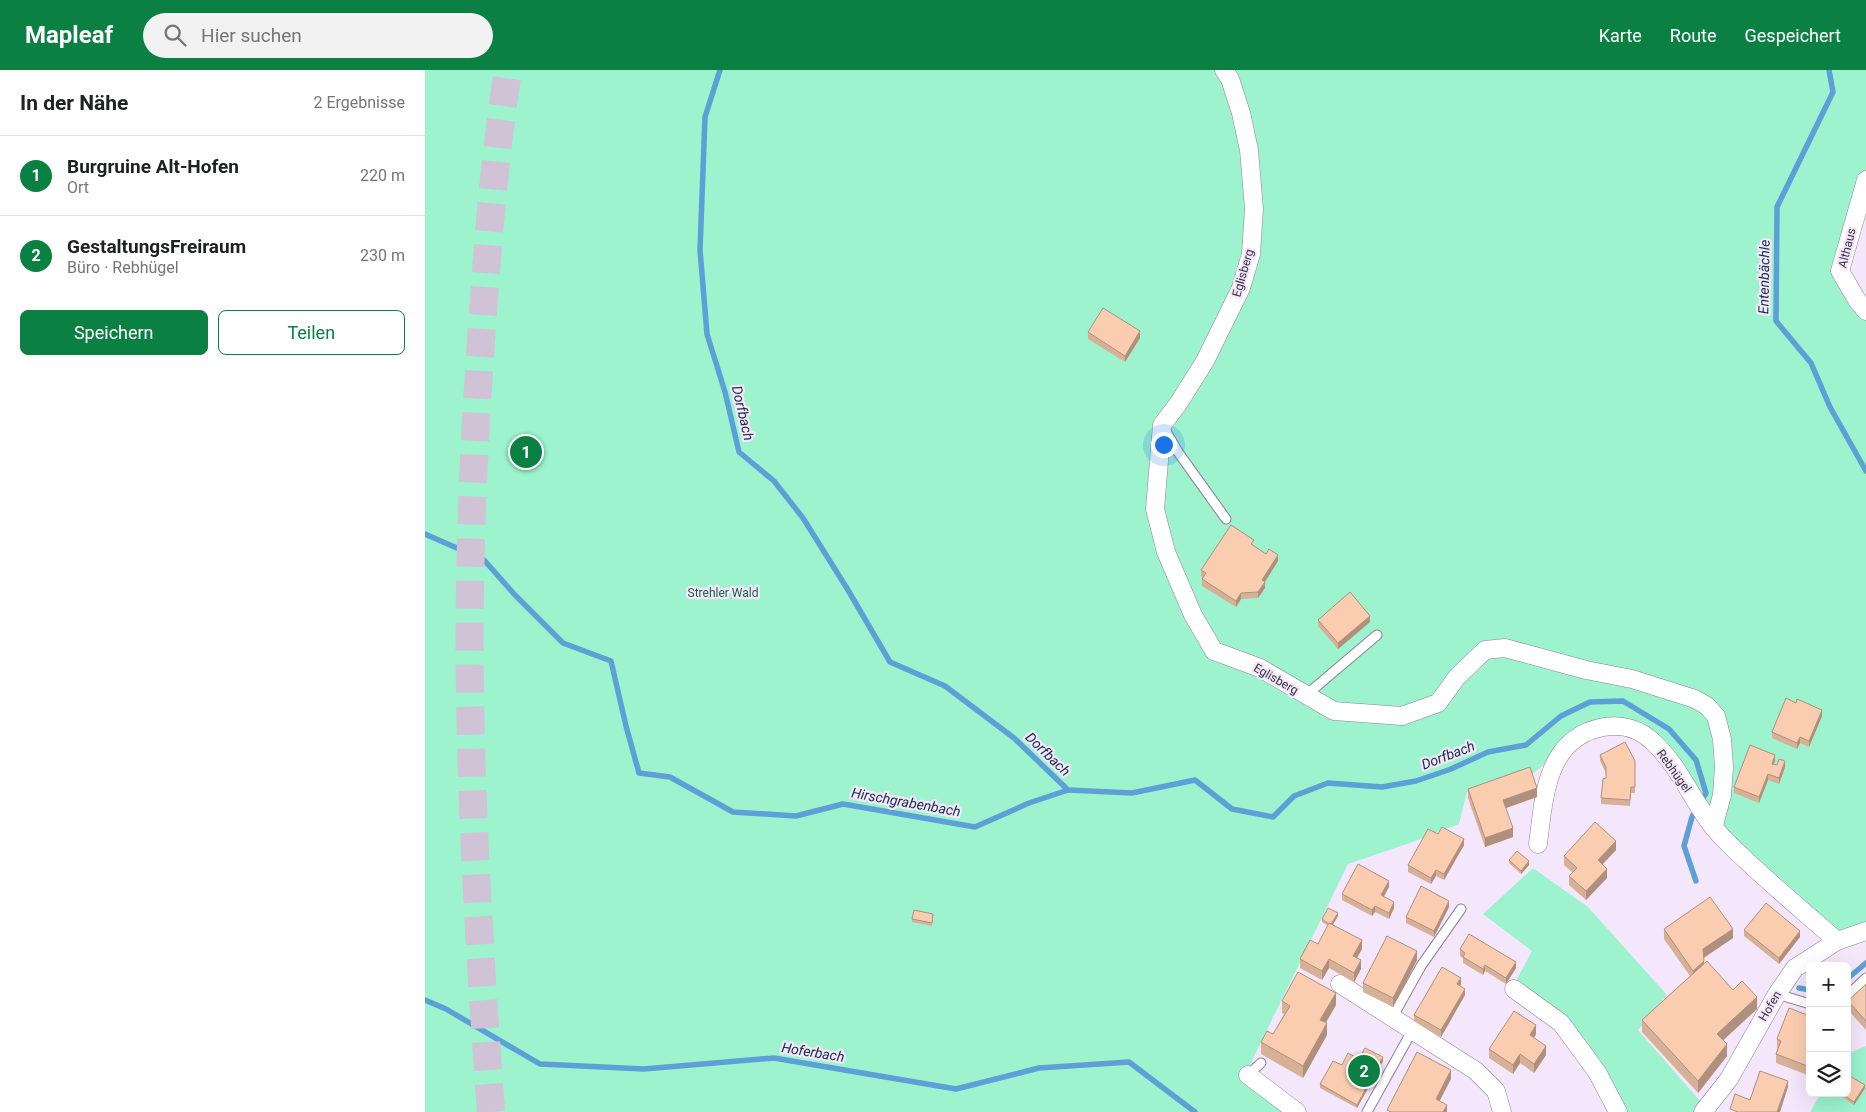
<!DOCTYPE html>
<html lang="de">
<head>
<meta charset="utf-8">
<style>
  :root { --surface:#fff; --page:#f2f2f2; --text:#202124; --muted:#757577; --line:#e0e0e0; --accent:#0b8043 }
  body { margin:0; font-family:Roboto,sans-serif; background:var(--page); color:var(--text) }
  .controls { position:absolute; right:15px; bottom:15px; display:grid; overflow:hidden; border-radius:8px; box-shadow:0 5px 20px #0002 }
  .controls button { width:45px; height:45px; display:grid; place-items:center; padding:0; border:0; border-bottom:1px solid var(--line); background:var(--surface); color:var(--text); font:25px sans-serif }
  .you { position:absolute; left:738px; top:374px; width:18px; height:18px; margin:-12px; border:4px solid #fff; border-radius:50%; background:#1a73e8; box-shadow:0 0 0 8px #1a73e833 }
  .badge { display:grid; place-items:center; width:32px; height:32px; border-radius:50%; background:var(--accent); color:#fff; font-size:16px; font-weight:700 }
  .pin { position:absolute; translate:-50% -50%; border:2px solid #fff; box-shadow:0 1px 5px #0006 }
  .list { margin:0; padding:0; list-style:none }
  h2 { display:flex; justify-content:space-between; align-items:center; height:65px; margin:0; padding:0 20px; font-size:21px }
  h2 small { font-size:16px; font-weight:400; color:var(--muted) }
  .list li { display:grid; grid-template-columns:32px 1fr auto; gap:15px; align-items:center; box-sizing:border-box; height:80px; padding:0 20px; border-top:1px solid var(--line) }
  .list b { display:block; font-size:19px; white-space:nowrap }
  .list p { margin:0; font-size:16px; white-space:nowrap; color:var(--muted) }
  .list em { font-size:16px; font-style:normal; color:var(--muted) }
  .actions { display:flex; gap:10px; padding:15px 20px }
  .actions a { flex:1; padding:11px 0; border:1px solid var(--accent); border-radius:8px; text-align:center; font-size:18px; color:var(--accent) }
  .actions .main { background:var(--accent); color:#fff }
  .icon { flex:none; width:28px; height:28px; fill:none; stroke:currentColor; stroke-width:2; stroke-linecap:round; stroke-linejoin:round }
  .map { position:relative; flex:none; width:1441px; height:1042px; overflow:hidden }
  header { display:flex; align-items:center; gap:30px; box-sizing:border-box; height:70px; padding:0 25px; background:var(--accent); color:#fff }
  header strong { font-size:24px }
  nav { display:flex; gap:28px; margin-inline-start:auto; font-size:18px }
  .search { width:350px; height:45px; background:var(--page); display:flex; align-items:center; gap:12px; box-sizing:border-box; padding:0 18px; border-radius:28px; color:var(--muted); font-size:19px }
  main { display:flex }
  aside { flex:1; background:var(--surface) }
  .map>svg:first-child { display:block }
  .green { fill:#9cf3cd }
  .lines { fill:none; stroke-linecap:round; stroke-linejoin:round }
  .stream { stroke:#5ca0d7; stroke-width:5.5 }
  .highway-tunnel { stroke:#cfc3d5; stroke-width:28; stroke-dasharray:28 14; stroke-linecap:butt }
  .lane-casing { stroke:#908097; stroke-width:11 }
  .street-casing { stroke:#908097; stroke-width:19 }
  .lane { stroke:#fff; stroke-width:9 }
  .street { stroke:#fff; stroke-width:18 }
  .wall { fill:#d7b098 }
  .shaded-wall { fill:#af907c }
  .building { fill:#facdb1; stroke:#af907c }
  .labels { text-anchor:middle; stroke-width:4.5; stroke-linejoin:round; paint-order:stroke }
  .street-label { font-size:12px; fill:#39333d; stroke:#f5e7fb }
  .park-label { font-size:12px; fill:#196047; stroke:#f5e7fb }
  .water-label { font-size:14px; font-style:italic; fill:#122f46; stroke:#f5e7fb }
</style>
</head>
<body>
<header>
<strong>Mapleaf</strong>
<div class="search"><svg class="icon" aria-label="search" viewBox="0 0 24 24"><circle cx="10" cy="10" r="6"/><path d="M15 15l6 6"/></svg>Hier suchen</div>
<nav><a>Karte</a><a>Route</a><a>Gespeichert</a></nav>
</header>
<main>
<aside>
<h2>In der Nähe<small>2 Ergebnisse</small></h2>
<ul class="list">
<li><span class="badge">1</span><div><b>Burgruine Alt-Hofen</b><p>Ort</p></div><em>220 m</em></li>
<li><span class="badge">2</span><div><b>GestaltungsFreiraum</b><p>Büro · Rebhügel</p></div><em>230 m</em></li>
</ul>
<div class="actions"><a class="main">Speichern</a><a>Teilen</a></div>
</aside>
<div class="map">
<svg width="1441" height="1042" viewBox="0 0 1441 1042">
  <rect width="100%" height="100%" fill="#f5e7fb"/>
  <g class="green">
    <path d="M0,0H1441V110L1415,201L1441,241V856L1417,864L1289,755L1247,694L1192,655L1136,681L1105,706L1042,722L1034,754L985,773L923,794L819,1007L865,1042H0Z"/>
    <path d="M1108,798L1163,837L1242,925L1213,960L1276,1032L1268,1042H1197L1148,955L1091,911L1107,881L1058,844Z"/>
    <path d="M1441,976V1042H1385L1396,1023H1422V984Z"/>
  </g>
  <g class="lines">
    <g class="stream">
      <path d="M295,0L280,47L275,180L282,264L300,322L314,382L349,411L378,448L423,520L465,592L520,616L589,668L643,720L707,723L770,710L807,739L848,747L869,726L903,713L957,717L991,711L1026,699L1063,682L1101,675L1136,646L1165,632L1198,631L1244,659L1271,690L1281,723L1267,747L1259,776L1271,811"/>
      <path d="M1404,0L1408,22L1352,137L1351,251L1386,293L1405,337L1441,401"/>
      <path d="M0,464L59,490L90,525L138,573L186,591L201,656L214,703L245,707L308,742L371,746L418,734L550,757L604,733L643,720"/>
      <path d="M1422,909L1441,893"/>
      <path d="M1374,918L1385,920"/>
      <path d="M0,930L21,939L115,994L219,999L349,988L531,1019L614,998L704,992L770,1042"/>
    </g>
    <path class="highway-tunnel" d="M66,1042C56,902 47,763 45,623C43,506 48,388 56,271C62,181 69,90 83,0"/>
    <defs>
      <g id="lane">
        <path d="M739,358L753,382L801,449"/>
        <path d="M880,626L952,565"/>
        <path d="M1352,924L1385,934"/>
        <path d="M1422,926L1441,908"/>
        <path d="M967,948L996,896L1036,839"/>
        <path d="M823,1005L836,993"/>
        <path d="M942,1042L987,961"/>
      </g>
      <g id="street">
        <path d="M799,0L805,9L816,43L824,80L829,139L826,184L816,218L780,291L753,334L737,355L730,439L741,482L768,545L789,581L835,598L909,641L977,646L1013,633L1032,607L1060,580L1080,578L1161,600L1207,609L1270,629L1282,636L1291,646L1297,669L1299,697L1297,725L1289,755"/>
        <path d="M1441,110L1415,201L1432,230L1441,241"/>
        <path d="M1113,774C1119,727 1121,667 1179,657C1197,654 1215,659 1228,672C1257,698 1270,739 1297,767C1333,804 1374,837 1412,871"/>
        <path d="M915,914L1051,1001L1071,1021L1077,1042"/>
        <path d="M1089,919L1136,953L1172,1002L1193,1042"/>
        <path d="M823,1005L872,1042"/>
        <path d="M1278,1042L1304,1009L1352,924L1370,898L1412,871L1441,861"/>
      </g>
    </defs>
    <use href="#lane" class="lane-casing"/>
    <use href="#street" class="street-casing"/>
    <use href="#lane" class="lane"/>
    <use href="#street" class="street"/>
  </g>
  <g class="wall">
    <path d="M663,262L715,268L700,292L663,269Z"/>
    <path d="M829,476L853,491L840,512V518L833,528L816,529L811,537L777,516V509L779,508L776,506V500Z"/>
    <path d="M893,550L945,552L913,579L893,556Z"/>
    <path d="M1397,646L1384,677L1375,673L1372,679L1347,668V662Z"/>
    <path d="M1175,685L1210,691V723H1206L1205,736L1176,734V728L1181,708V703L1175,691Z"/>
    <path d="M1350,691L1349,694L1360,697L1354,714L1343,710L1334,733L1309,723V717Z"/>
    <path d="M1043,719L1112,727L1081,738L1088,767L1060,777L1043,728Z"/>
    <path d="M1013,764L1039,775L1019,810L1011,806L1006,814L983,802V795Z"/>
    <path d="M1191,780L1177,795L1182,808L1161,830L1144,815V806L1148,803L1139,795V786Z"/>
    <path d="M1084,790L1104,795L1096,804L1084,793Z"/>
    <path d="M964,817L958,827L969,838L964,849L950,842L947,846L917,830V824Z"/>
    <path d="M1024,837L1009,867L981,853V847Z"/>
    <path d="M913,846L908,854L937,879L932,888L936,899L929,912L904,898L897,910L875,898V889L893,874L903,856L897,852V849Z"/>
    <path d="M508,847L507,856L487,852V849Z"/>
    <path d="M1239,859L1308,868L1279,888V893L1308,920L1332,939L1298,970L1302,986L1273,1023L1217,962V950L1265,906L1239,869Z"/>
    <path d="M1319,860L1375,867L1354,894L1319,866Z"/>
    <path d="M1035,879L1091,898L1081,914L1060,901L1058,905L1038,893V888L1035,886Z"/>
    <path d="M992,890L968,937L938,922V913Z"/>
    <path d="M1036,914L1035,916L1040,925L1016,967L989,951V945Z"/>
    <path d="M1441,914V960L1423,940V931Z"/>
    <path d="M857,931L911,935L901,953L902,965L878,1008L836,984V972L848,964L859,944L857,943Z"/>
    <path d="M1385,946V1006L1351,993V984L1353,979L1352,978V969Z"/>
    <path d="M1111,964L1109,968L1121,985L1109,1003L1095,993L1088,1004L1064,988V979Z"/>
    <path d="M934,989L958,991L932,1038L895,1018V1014L917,995Z"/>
    <path d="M1440,1018L1429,1035L1413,1024V1023H1422Z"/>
  </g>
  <g class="shaded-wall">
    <path d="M715,261V268L700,292V286Z"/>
    <path d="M853,485V491L837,516V510Z"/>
    <path d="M840,512V518L833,528V522Z"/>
    <path d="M816,523V529L811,537V531Z"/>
    <path d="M945,546V552L913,579V573Z"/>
    <path d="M1397,640V646L1384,677V671Z"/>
    <path d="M1375,667V673L1372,679V673Z"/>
    <path d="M1350,685V691L1347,700V694Z"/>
    <path d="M1360,691V697L1354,714V708Z"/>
    <path d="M1343,704V710L1334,733V727Z"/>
    <path d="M1112,718V727L1078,739V730Z"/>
    <path d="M1088,758V767L1060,777V768Z"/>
    <path d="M1039,769V775L1019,810V804Z"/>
    <path d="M1191,771V780L1173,799V790Z"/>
    <path d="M1104,791V795L1096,804V801Z"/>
    <path d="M1182,799V808L1161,830V821Z"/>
    <path d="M1011,800V806L1006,814V808Z"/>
    <path d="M964,811V817L956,832V825Z"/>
    <path d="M1024,831V837L1009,867V861Z"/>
    <path d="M969,832V838L964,849V843Z"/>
    <path d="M950,836V842L947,846V840Z"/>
    <path d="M913,843V846L906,858V855Z"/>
    <path d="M1308,859V868L1278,888V879Z"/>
    <path d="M1375,861V867L1354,894V888Z"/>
    <path d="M937,870V879L928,895V886Z"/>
    <path d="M992,881V890L968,937V928Z"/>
    <path d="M904,889V898L897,910V901Z"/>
    <path d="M936,890V899L929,912V903Z"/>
    <path d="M1279,891V900L1268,910V901Z"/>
    <path d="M1091,892V898L1081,914V908Z"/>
    <path d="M1060,895V901L1058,905V899Z"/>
    <path d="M1036,908V914L1032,920V914Z"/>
    <path d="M1040,919V925L1016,967V960Z"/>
    <path d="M911,923V935L895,962V950Z"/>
    <path d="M1332,927V939L1292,976V964Z"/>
    <path d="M902,953V965L878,1008V996Z"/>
    <path d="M1111,955V964L1105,974V965Z"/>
    <path d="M1302,974V986L1273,1023V1011Z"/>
    <path d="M1121,976V985L1109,1003V994Z"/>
    <path d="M1095,984V993L1088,1004V995Z"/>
    <path d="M958,987V991L932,1038V1035Z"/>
    <path d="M1026,1000V1009L1011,1038V1029Z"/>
    <path d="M1363,1011V1017L1355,1042H1352Z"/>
    <path d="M1440,1015V1018L1429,1035V1032Z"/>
    <path d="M1022,1035V1042H1018Z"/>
  </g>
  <g class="building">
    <path d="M678,238L715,261L700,286L663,262Z"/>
    <path d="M806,455L829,470L826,474L841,484L844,479L853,485L837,510L840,512L833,522L816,523L811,531L777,509L781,503L776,500Z"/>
    <path d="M925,522L945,546L913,573L893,550Z"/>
    <path d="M1361,628L1371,633L1372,629L1397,640L1384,671L1375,667L1372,673L1347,662Z"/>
    <path d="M1200,672L1210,691V717H1206L1205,730L1176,728L1178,709L1181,708V697L1175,685Z"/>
    <path d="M1325,675L1350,685L1347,694L1352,695L1354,689L1360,691L1354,708L1343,704L1334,727L1309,717Z"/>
    <path d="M1105,697L1112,718L1078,730L1088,758L1060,768L1043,719Z"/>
    <path d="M1170,752L1191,771L1173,790L1182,799L1161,821L1144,806L1152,798L1139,786Z"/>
    <path d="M1017,757L1039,769L1019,804L1011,800L1006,808L983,795L1003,759L1013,764Z"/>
    <path d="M1092,781L1104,791L1096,801L1084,790Z"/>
    <path d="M933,794L964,811L956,825L969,832L964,843L950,836L947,840L917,824Z"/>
    <path d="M996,816L1024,831L1009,861L981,847Z"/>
    <path d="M1285,827L1308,859L1278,879L1279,891L1268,901L1239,859Z"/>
    <path d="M1341,833L1375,861L1354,888L1319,860Z"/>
    <path d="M903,838L913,843L906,854L904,853V854L897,849Z"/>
    <path d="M489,840L508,844L507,853L487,849Z"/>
    <path d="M904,853L937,870L928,886L936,890L929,903L904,889L897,901L875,889L885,870L893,874Z"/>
    <path d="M1044,864L1091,892L1081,908L1060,895L1058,899L1038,887L1040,883L1035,879Z"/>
    <path d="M962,866L992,881L968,928L938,913Z"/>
    <path d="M1282,891L1308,920L1317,911L1332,927L1292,964L1302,974L1273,1011L1217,950Z"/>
    <path d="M1017,897L1036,908L1032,914L1040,919L1016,960L989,945Z"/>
    <path d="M873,902L911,923L895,950L902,953L878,996L836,972L842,961L848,964L865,936L857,931Z"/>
    <path d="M1441,914V951L1423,931Z"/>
    <path d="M1364,938L1385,946V967L1384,970L1385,971V997L1351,984L1356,971L1352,969Z"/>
    <path d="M1089,941L1111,955L1105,965L1121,976L1109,994L1095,984L1088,995L1064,979Z"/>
    <path d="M940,978L958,987L932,1035L895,1014L908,991L917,995L923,983L934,989Z"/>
    <path d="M992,982L1026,1000L1011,1029L1022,1035L1018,1042H966L962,1040Z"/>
    <path d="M1335,1001L1363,1011L1352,1042H1313L1305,1039L1310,1024L1325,1030Z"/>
    <path d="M1423,1005L1440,1015L1429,1032L1416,1023H1422V1007Z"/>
  </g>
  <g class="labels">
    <g class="street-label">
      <text transform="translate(1422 178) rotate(-76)" y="4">Althaus</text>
      <text transform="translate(818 203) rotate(-74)" y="4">Eglisberg</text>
      <text transform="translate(851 609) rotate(30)" y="4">Eglisberg</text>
      <text transform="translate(1249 701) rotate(54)" y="4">Rebhügel</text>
      <text transform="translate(1345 936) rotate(-60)" y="4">Hofen</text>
    </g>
    <g class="park-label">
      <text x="298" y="527">Strehler Wald</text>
    </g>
    <g class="water-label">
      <text transform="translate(1339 207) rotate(-89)" y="5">Entenbächle</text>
      <text transform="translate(318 343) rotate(77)" y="5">Dorfbach</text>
      <text transform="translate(623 684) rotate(44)" y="5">Dorfbach</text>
      <text transform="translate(1023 685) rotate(-21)" y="5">Dorfbach</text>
      <text transform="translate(481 732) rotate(10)" y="5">Hirschgrabenbach</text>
      <text transform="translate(388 982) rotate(9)" y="5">Hoferbach</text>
    </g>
  </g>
</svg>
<div class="controls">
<button>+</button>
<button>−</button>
<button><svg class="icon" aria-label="layers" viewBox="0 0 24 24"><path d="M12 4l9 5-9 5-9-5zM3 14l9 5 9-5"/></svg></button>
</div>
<div class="you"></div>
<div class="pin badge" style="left:101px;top:382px">1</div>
<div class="pin badge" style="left:939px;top:1001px">2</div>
</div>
</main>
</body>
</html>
